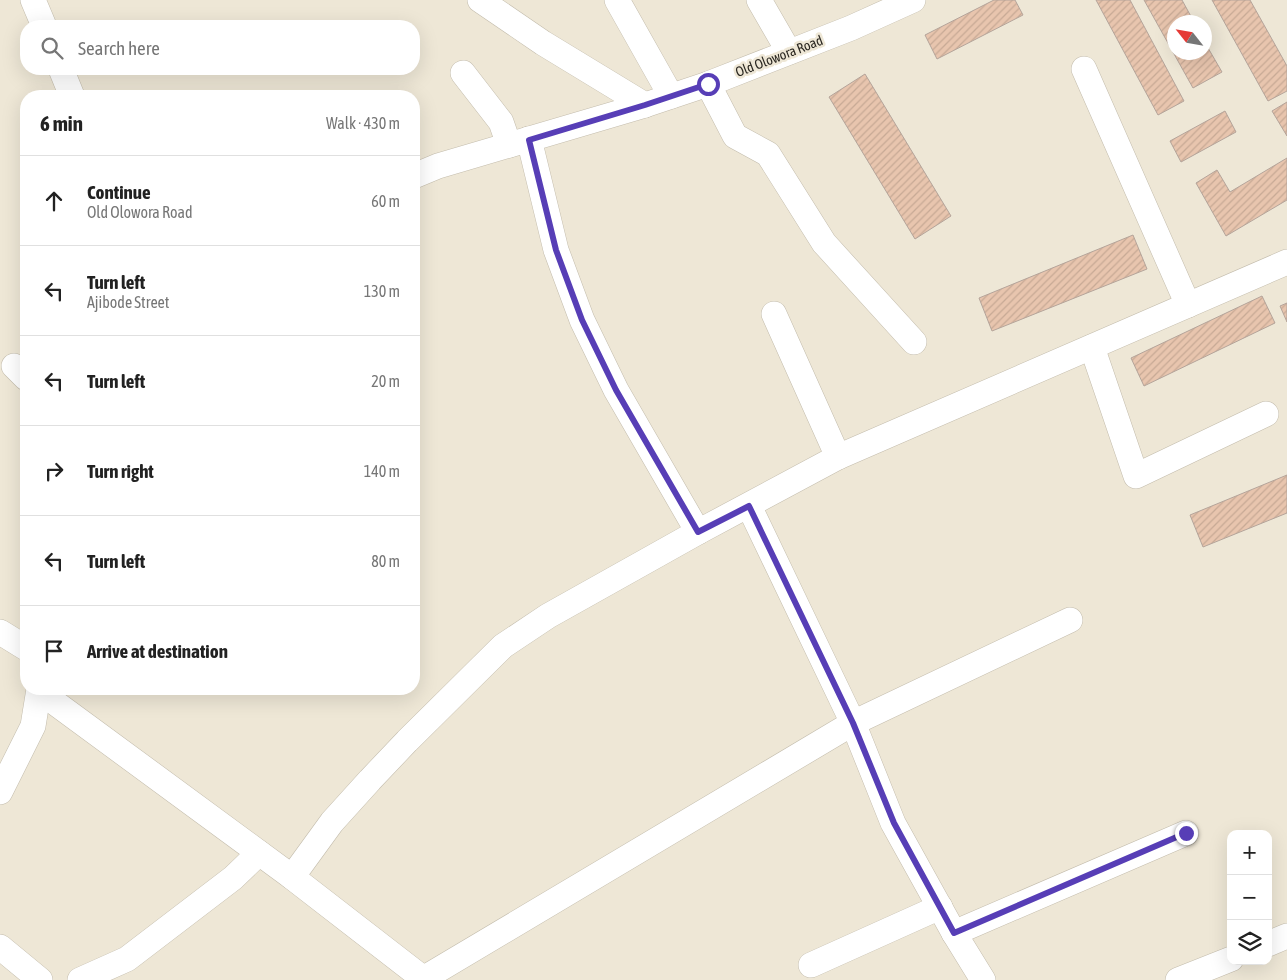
<!DOCTYPE html>
<html lang="en">
<head>
<meta charset="utf-8">
<style>
  :root { --surface:#fff; --page:#f6f6f6; --text:#222; --muted:#767676; --line:#e0e0e0 }
  body { margin:0; font-family:"Asap Condensed",sans-serif; background:var(--page); color:var(--text) }
  .controls { position:absolute; right:15px; bottom:15px; display:grid; overflow:hidden; border-radius:10px; box-shadow:0 5px 20px #0002 }
  .controls button { width:45px; height:45px; display:grid; place-items:center; padding:0; border:0; border-bottom:1px solid var(--line); background:var(--surface); color:var(--text); font:25px sans-serif }
  .compass { position:absolute; left:1167px; top:15px; width:45px; height:45px; border-radius:50%; background:var(--surface); box-shadow:0 5px 20px #0002; rotate:301deg }
  .stop { position:absolute; width:15px; height:15px; margin:-11px; border:4px solid #573eb6; border-radius:50%; background:#fff }
  .stop.end { background:#573eb6; border-color:#fff; box-shadow:0 1px 5px #0008 }
  .list { margin:0; padding:0; list-style:none }
  h2 { display:flex; justify-content:space-between; align-items:center; height:65px; margin:0; padding:0 20px; font-size:21px }
  h2 small { font-size:16px; font-weight:400; color:var(--muted) }
  .list li { display:grid; grid-template-columns:32px 1fr auto; gap:15px; align-items:center; box-sizing:border-box; height:90px; padding:0 20px; border-top:1px solid var(--line) }
  .list b { display:block; font-size:19px; white-space:nowrap }
  .list p { margin:0; font-size:16px; white-space:nowrap; color:var(--muted) }
  .list em { font-size:16px; font-style:normal; color:var(--muted) }
  .icon { flex:none; width:28px; height:28px; fill:none; stroke:currentColor; stroke-width:2; stroke-linecap:round; stroke-linejoin:round }
  .map { position:relative; flex:none; width:1287px; height:980px; overflow:hidden }
  .search { position:absolute; background:var(--surface); box-shadow:0 5px 20px #0002; left:20px; top:20px; width:400px; height:55px; display:flex; align-items:center; gap:12px; box-sizing:border-box; padding:0 18px; border-radius:20px; color:var(--muted); font-size:19px }
  .panel { position:absolute; background:var(--surface); box-shadow:0 5px 20px #0002; left:20px; top:90px; width:400px; height:605px; border-radius:20px }
  .map>svg:first-child { display:block }
  .building { fill:url(#building-hatch); stroke:#b4a49a }
  .lines { fill:none; stroke-linecap:round; stroke-linejoin:round }
  .minor-casing { stroke:#c3bcac; stroke-width:26 }
  .minor { stroke:#fff; stroke-width:25 }
  .route { stroke:#573eb6; stroke-width:6 }
  .labels { text-anchor:middle; stroke-width:5; stroke-linejoin:round; paint-order:stroke }
  .street-label { font-size:14px; fill:#292620; stroke:#eee7d6 }
</style>
</head>
<body>
<div class="map">
<svg width="1287" height="980" viewBox="0 0 1287 980">
  <defs>
    <pattern id="building-hatch" width="6" height="6" patternUnits="userSpaceOnUse" patternTransform="scale(1.25)"><rect width="6" height="6" fill="#e8c5ae"/><path d="M-1 1l2-2M0 6l6-6M5 7l2-2" fill="none" stroke="#c7a995"/></pattern>
  </defs>
  <rect width="100%" height="100%" fill="#eee7d6"/>
  <g class="building">
    <path d="M994,0H1015L1023,15L937,59L925,35Z"/>
    <path d="M1096,0H1130L1184,101L1158,115Z"/>
    <path d="M1144,0H1182L1194,22H1174V52H1204V41L1222,72L1193,88Z"/>
    <path d="M1212,0H1250L1287,66V91L1268,101Z"/>
    <path d="M865,74L951,216L915,239L829,97Z"/>
    <path d="M1287,102V136L1272,111Z"/>
    <path d="M1225,111L1236,132L1181,162L1170,141Z"/>
    <path d="M1287,158V200L1226,236L1196,183L1217,170L1230,192Z"/>
    <path d="M1133,235L1147,269L992,331L979,298Z"/>
    <path d="M1262,296L1275,323L1144,386L1131,358Z"/>
    <path d="M1287,303V322L1280,306Z"/>
    <path d="M1287,475V513L1203,547L1190,515Z"/>
  </g>
  <g class="lines">
    <defs>
      <g id="minor">
        <path d="M33,0L44,26"/>
        <path d="M480,0L543,43L645,105"/>
        <path d="M617,0L671,96"/>
        <path d="M759,0L789,52"/>
        <path d="M61,69L72,96"/>
        <path d="M1084,69L1188,305"/>
        <path d="M463,73L501,122L509,145"/>
        <path d="M708,84L735,136L768,154L824,243L914,342"/>
        <path d="M529,139L556,250L582,320L616,390L698,532"/>
        <path d="M414,176L438,166L645,105L708,84L851,28L913,0"/>
        <path d="M774,314L838,457"/>
        <path d="M1092,347L1136,476L1266,414"/>
        <path d="M14,366L26,378"/>
        <path d="M749,506L853,723L893,823L954,933L983,980"/>
        <path d="M0,632L26,648"/>
        <path d="M39,691L292,877L425,980"/>
        <path d="M0,792L33,726L39,689"/>
        <path d="M292,877L332,822L370,780L407,741L503,646L548,616L698,532L838,457L1287,262"/>
        <path d="M954,933L1186,833"/>
        <path d="M1268,944L1287,936"/>
        <path d="M0,947L40,980"/>
        <path d="M811,965L940,907"/>
        <path d="M423,979L853,723L1070,620"/>
        <path d="M80,980L127,959L233,878L259,853"/>
        <path d="M1178,980L1231,959"/>
      </g>
    </defs>
    <use href="#minor" class="minor-casing"/>
    <use href="#minor" class="minor"/>
  </g>
  <g class="lines">
    <path class="route" d="M708,84L645,105L529,140L556,250L582,320L616,390L698,532L749,506L853,723L894,823L954,933L1186,833"/>
  </g>
  <g class="labels">
    <g class="street-label">
      <text transform="translate(779 56) rotate(-21)" y="5">Old Olowora Road</text>
    </g>
  </g>
</svg>
<div class="controls">
<button>+</button>
<button>−</button>
<button><svg class="icon" aria-label="layers" viewBox="0 0 24 24"><path d="M12 4l9 5-9 5-9-5zM3 14l9 5 9-5"/></svg></button>
</div>
<svg class="compass" viewBox="-18 -18 36 36"><path d="M0-13l5 13h-10z" fill="#e53935"/><path d="M0 13l5-13h-10z" fill="#767676"/></svg>
<div class="stop" style="left:708px;top:84px"></div>
<div class="stop end" style="left:1186px;top:833px"></div>
<div class="search"><svg class="icon" aria-label="search" viewBox="0 0 24 24"><circle cx="10" cy="10" r="6"/><path d="M15 15l6 6"/></svg>Search here</div>
<section class="panel">
<h2>6 min<small>Walk · 430 m</small></h2>
<ul class="list">
<li><svg class="icon" aria-label="ahead" viewBox="0 0 24 24"><path d="M12 20V5M6 11l6-6 6 6"/></svg><div><b>Continue</b><p>Old Olowora Road</p></div><em>60 m</em></li>
<li><svg class="icon" aria-label="left" viewBox="0 0 24 24"><path d="M17 20v-9H6M10 6l-5 5 5 5"/></svg><div><b>Turn left</b><p>Ajibode Street</p></div><em>130 m</em></li>
<li><svg class="icon" aria-label="left" viewBox="0 0 24 24"><path d="M17 20v-9H6M10 6l-5 5 5 5"/></svg><div><b>Turn left</b></div><em>20 m</em></li>
<li><svg class="icon" aria-label="right" viewBox="0 0 24 24"><path d="M7 20v-9h11M14 6l5 5-5 5"/></svg><div><b>Turn right</b></div><em>140 m</em></li>
<li><svg class="icon" aria-label="left" viewBox="0 0 24 24"><path d="M17 20v-9H6M10 6l-5 5 5 5"/></svg><div><b>Turn left</b></div><em>80 m</em></li>
<li><svg class="icon" aria-label="arrive" viewBox="0 0 24 24"><path d="M6 21V4h12l-3 4 3 4H6"/></svg><div><b>Arrive at destination</b></div></li>
</ul>
</section>
</div>
</body>
</html>
